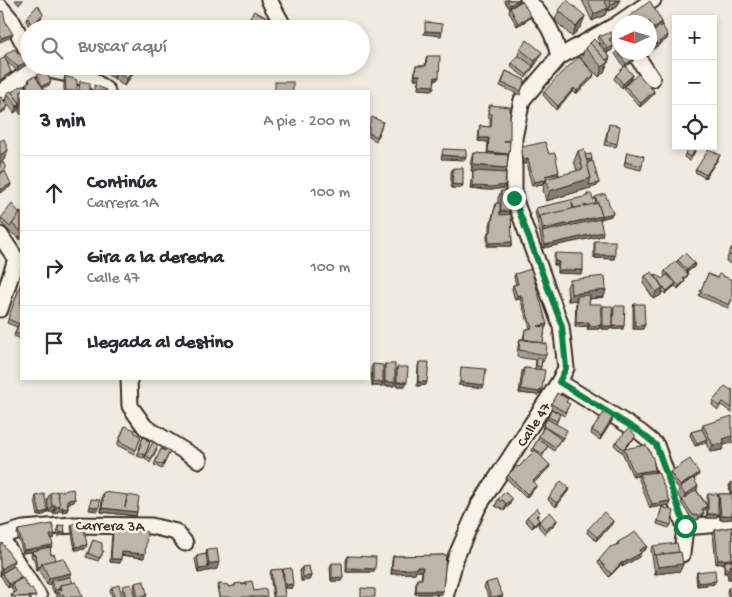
<!DOCTYPE html>
<html lang="es">
<head>
<meta charset="utf-8">
<style>
  :root { --surface:#fff; --page:#f2f2f3; --text:#2b2b33; --muted:#7c7c81; --line:#e1e1e2 }
  body { margin:0; font-family:"Gochi Hand",sans-serif; background:var(--page); color:var(--text) }
  .controls { position:absolute; right:15px; top:15px; display:grid; overflow:hidden; border-radius:0px; box-shadow:0 2px 8px #0003 }
  .controls button { width:45px; height:45px; display:grid; place-items:center; padding:0; border:0; border-bottom:1px solid var(--line); background:var(--surface); color:var(--text); font:25px sans-serif }
  .compass { position:absolute; left:612px; top:15px; width:45px; height:45px; border-radius:50%; background:var(--surface); box-shadow:0 2px 8px #0003; rotate:266deg }
  .stop { position:absolute; width:15px; height:15px; margin:-11px; border:4px solid #0b8043; border-radius:50%; background:#fff }
  .stop.end { background:#0b8043; border-color:#fff; box-shadow:0 1px 5px #0008 }
  .list { margin:0; padding:0; list-style:none }
  h2 { display:flex; justify-content:space-between; align-items:center; height:65px; margin:0; padding:0 20px; font-size:21px }
  h2 small { font-size:16px; font-weight:400; color:var(--muted) }
  .list li { display:grid; grid-template-columns:32px 1fr auto; gap:15px; align-items:center; box-sizing:border-box; height:75px; padding:0 20px; border-top:1px solid var(--line) }
  .list b { display:block; font-size:19px; white-space:nowrap }
  .list p { margin:0; font-size:16px; white-space:nowrap; color:var(--muted) }
  .list em { font-size:16px; font-style:normal; color:var(--muted) }
  .icon { flex:none; width:28px; height:28px; fill:none; stroke:currentColor; stroke-width:2; stroke-linecap:round; stroke-linejoin:round }
  .map { position:relative; flex:none; width:732px; height:597px; overflow:hidden }
  .search { position:absolute; background:var(--surface); box-shadow:0 2px 8px #0003; left:20px; top:20px; width:350px; height:55px; display:flex; align-items:center; gap:12px; box-sizing:border-box; padding:0 18px; border-radius:28px; color:var(--muted); font-size:19px }
  .panel { position:absolute; background:var(--surface); box-shadow:0 2px 8px #0003; left:20px; top:90px; width:350px; height:290px; border-radius:0px }
  .map>svg:first-child { display:block }
  .lines { fill:none; stroke-linecap:round; stroke-linejoin:round }
  .minor-casing { stroke:#3b2a1e; stroke-width:19 }
  .minor { stroke:#f7f3e8; stroke-width:15 }
  .wall { fill:#a39c92; stroke:#3b2a1e }
  .shaded-wall { fill:#847f77; stroke:#3b2a1e }
  .building { fill:#bdb5aa; stroke:#3b2a1e }
  .route { stroke:#0b8043; stroke-width:6 }
  .labels { text-anchor:middle; stroke-width:5; stroke-linejoin:round; paint-order:stroke }
  .street-label { font-size:15px; fill:#3b2a1e; stroke:#f7f3e8 }
</style>
</head>
<body>
<div class="map">
<svg width="732" height="597" viewBox="0 0 732 597">
  <rect width="100%" height="100%" fill="#efebe0"/>
  <filter id="ink" filterUnits="userSpaceOnUse"><feTurbulence type="fractalNoise" baseFrequency=".02" numOctaves="2"/><feDisplacementMap in="SourceGraphic" scale="10" xChannelSelector="R" yChannelSelector="G"/><feConvolveMatrix kernelMatrix="1 2 1 2 8 2 1 2 1" color-interpolation-filters="sRGB"/></filter>
  <g filter="url(#ink)">
    <g class="lines">
      <defs>
        <g id="minor">
          <path d="M269,0L285,29"/>
          <path d="M0,7L12,21L29,54"/>
          <path d="M634,52L652,79"/>
          <path d="M559,57L616,25L653,0"/>
          <path d="M35,67L91,79L107,91"/>
          <path d="M0,93L35,67"/>
          <path d="M0,235L16,259"/>
          <path d="M0,309L16,259"/>
          <path d="M129,379L130,406L145,427L199,460"/>
          <path d="M559,382L640,432L656,445L685,527L682,554"/>
          <path d="M685,527L732,523"/>
          <path d="M39,597L0,536L23,529L73,525L151,526L176,532L185,543"/>
          <path d="M445,597L456,557L478,507L559,382L566,368L561,326L514,198V138L522,100L559,57C553,29 546,22 528,0"/>
        </g>
      </defs>
      <use href="#minor" class="minor-casing"/>
      <use href="#minor" class="minor"/>
    </g>
    <g class="wall">
      <path d="M15,0H23L19,5Z"/>
      <path d="M504,0H520L519,2L509,8Z"/>
      <path d="M582,0H620L617,7L608,11L607,9L605,15L592,21Z"/>
      <path d="M510,8L531,16L529,19L517,26L509,12Z"/>
      <path d="M559,10L585,16L581,26L572,37L555,20Z"/>
      <path d="M27,17L41,18L30,29L26,20Z"/>
      <path d="M266,17L261,28L249,21L250,18Z"/>
      <path d="M629,17L662,22L661,26L667,39L650,51V22H627Z"/>
      <path d="M599,36L613,37L612,40L610,41L612,50L607,53L598,40Z"/>
      <path d="M585,48L610,57L604,72L599,77L581,59Z"/>
      <path d="M520,49L539,59L526,78L511,67L512,63L518,55Z"/>
      <path d="M617,51L634,59L632,62L625,67L633,75L631,79L622,88L614,79L616,75L624,67L615,54Z"/>
      <path d="M5,55L26,65L17,71L6,61L11,72L10,75L4,57Z"/>
      <path d="M427,56L439,77L437,80H435L433,90L418,89L419,79H414L415,69L416,66H425L426,59Z"/>
      <path d="M70,66H80L78,69Z"/>
      <path d="M106,66H121L119,70H136L124,86L114,79L116,73L113,78L103,72Z"/>
      <path d="M506,71L525,80L520,95L500,86Z"/>
      <path d="M37,75L49,85L21,91V115L18,110L14,113L5,100L7,93L12,92L25,86L28,83L29,79L36,78Z"/>
      <path d="M65,76L77,91H64V80Z"/>
      <path d="M593,78L576,94L573,91L556,110L543,95L544,92Z"/>
      <path d="M625,86L654,91L653,95L640,107L624,89Z"/>
      <path d="M490,105L510,140L507,168L505,173V185L504,188L491,190L471,189L473,173L471,172L472,160L474,153L487,154L488,142L478,141L479,130L480,126L490,127V117H488V109Z"/>
      <path d="M383,122L376,141L369,137V125Z"/>
      <path d="M609,124L617,144L616,147L604,145Z"/>
      <path d="M698,146L690,161L684,157L685,154Z"/>
      <path d="M522,147L549,154L559,172L558,174L560,176L577,171L574,161L578,151L585,155L591,162L599,183L597,186L546,201L543,190L544,186L543,184L532,186L526,163L522,164L521,151Z"/>
      <path d="M627,152L642,166L641,170L624,166Z"/>
      <path d="M720,155L718,159L705,178L695,172L696,169Z"/>
      <path d="M453,168L463,185L461,188H451V172Z"/>
      <path d="M501,191L509,214L512,242L511,246H487V236L488,232H490V225L495,207L496,203H498V198Z"/>
      <path d="M587,194L593,199H595V197L613,213L611,216L600,219L602,236L543,248L535,211L536,208L587,197Z"/>
      <path d="M21,212V240L19,239L20,236L18,238L9,231L0,222L1,218L20,213Z"/>
      <path d="M595,241L615,255L614,259L594,258V244Z"/>
      <path d="M732,247V265L726,261Z"/>
      <path d="M555,253L583,270L582,274L557,273V265H554V257Z"/>
      <path d="M678,260L695,263L694,267L687,272L688,274L687,277L684,280L685,281L683,284L678,289L675,286L665,294L662,291L661,295L654,299L643,283L645,276L655,275L662,279L665,276L664,274L665,271L677,262Z"/>
      <path d="M515,274L546,327H545L543,343L546,355L543,362H542L540,370L542,389L541,393H539L538,395L519,393L522,371L524,368L535,369L536,360L517,357L518,346L520,339H523L525,330L530,328L520,299L515,300L512,289L513,285L516,284L514,277Z"/>
      <path d="M708,274L717,278L732,299L728,308L699,296Z"/>
      <path d="M570,280L604,297L590,299L589,304L601,325L599,329H587L588,326L575,327L576,300L568,301L567,287Z"/>
      <path d="M21,283V339L14,336L17,327L7,323Z"/>
      <path d="M634,304L643,329H633V307Z"/>
      <path d="M603,306L613,309L614,306L623,329H612V326L611,329H601V309Z"/>
      <path d="M419,362L426,385L417,386L418,366Z"/>
      <path d="M373,364L383,382L382,386H372L371,368Z"/>
      <path d="M385,364L394,386H384V367Z"/>
      <path d="M397,367L405,386H396V371Z"/>
      <path d="M732,389V413L721,405L718,410L712,405L713,401Z"/>
      <path d="M566,402L568,407L564,416L550,408L551,404Z"/>
      <path d="M551,409L559,417L556,424L565,434L561,441L560,440L554,451L548,446L542,457L550,465L549,468L534,483L537,485L535,488L526,498L506,478L508,475L519,467L533,452L532,451L533,448L538,439L539,436L542,430V429L543,426L547,419Z"/>
      <path d="M612,421L600,440L591,434L592,430Z"/>
      <path d="M703,425L730,443L724,445L722,450L710,452L706,443L695,446L690,435L691,432L702,429Z"/>
      <path d="M125,426L141,437L134,454L117,445Z"/>
      <path d="M143,437L146,440L150,442L144,458L137,456Z"/>
      <path d="M634,439L625,448L655,470V472L670,501L669,505L650,508L638,477V476L633,477L622,452L623,451L621,452L614,445L616,442Z"/>
      <path d="M157,449L150,463L145,458L146,455Z"/>
      <path d="M161,449L165,451H170L162,469L154,465Z"/>
      <path d="M670,472L699,473L698,476L694,479L697,491L707,505V498L708,494L716,518H706L707,507L706,509L703,511L704,513L702,516L698,520L692,519L681,503L682,501L677,494L679,489L669,476Z"/>
      <path d="M731,482L732,519L720,520L718,498L719,494H730L729,485Z"/>
      <path d="M569,488L568,491L556,507L548,500L549,497Z"/>
      <path d="M104,492L126,501L136,516L101,512L102,496Z"/>
      <path d="M50,493L75,499L74,502L68,503V508L67,511L62,512V511H58L57,513L53,514V512H49L47,500Z"/>
      <path d="M36,496L48,511L46,514L38,516L35,500Z"/>
      <path d="M498,499H512L509,506L504,511L500,507L499,508L495,506Z"/>
      <path d="M662,507L671,525L669,528L657,524Z"/>
      <path d="M539,515L537,517L539,520L538,523L532,528L525,520L527,517Z"/>
      <path d="M557,520L556,523L545,534L538,526L539,522Z"/>
      <path d="M613,521L612,524L596,541L587,533L588,529Z"/>
      <path d="M72,524L85,549L75,550L71,527Z"/>
      <path d="M58,526L65,532L64,535L58,536L57,529Z"/>
      <path d="M732,527V579H728L727,573H724V563L716,564L713,534L715,530Z"/>
      <path d="M113,529L144,558L121,555L120,563L110,562L112,532Z"/>
      <path d="M18,530L54,538H51V548H50L51,555L69,577L83,597H56L58,593H54L50,584L47,585L39,570L36,571L34,558H32L31,555L32,552L23,553L17,534Z"/>
      <path d="M93,540L102,551V555L98,561L86,557Z"/>
      <path d="M618,542L646,549L640,552L639,557L622,567L621,565L609,577L598,563L599,560L617,544Z"/>
      <path d="M0,545L14,560L12,567L21,577V579L36,597H11L12,594L14,593L11,587V586L8,588L1,576H0Z"/>
      <path d="M653,546L679,552L683,564L680,571L655,574L651,549Z"/>
      <path d="M207,550L217,569L198,573L195,559L197,556L206,554Z"/>
      <path d="M446,555L443,591L442,594H415L416,583L417,579H421L422,571H416L415,573L391,574L392,560L393,556Z"/>
      <path d="M348,556L374,572H346V560Z"/>
      <path d="M332,563L343,577L341,581H331L330,567Z"/>
      <path d="M302,567L311,576L309,580L301,581L300,571Z"/>
      <path d="M283,569L292,588H284L285,597H273L270,574L271,570L283,571Z"/>
      <path d="M697,572L714,584L697,586L696,576Z"/>
      <path d="M246,582L254,591L267,597H219L217,587L219,584L229,587L234,586L235,584H246Z"/>
      <path d="M135,583L147,594L146,597H136L134,587Z"/>
      <path d="M486,583L503,597H489L484,587Z"/>
      <path d="M123,586L135,597H124L122,590Z"/>
      <path d="M112,587L122,597H112L110,591Z"/>
      <path d="M728,588L732,597H728L727,592Z"/>
    </g>
    <g class="shaded-wall">
      <path d="M518,0H520L519,2L509,8L510,5Z"/>
      <path d="M620,0L617,7L608,11L611,4Z"/>
      <path d="M608,8L605,15L592,21L594,14Z"/>
      <path d="M43,14L41,18L31,29L32,26Z"/>
      <path d="M531,16L529,19L517,26L518,23Z"/>
      <path d="M585,16L581,26L572,37L576,27Z"/>
      <path d="M662,22L660,29L650,37V31Z"/>
      <path d="M425,31L442,32L441,36L423,34Z"/>
      <path d="M13,34L11,37L0,42L1,38Z"/>
      <path d="M668,35L667,39L650,51V49Z"/>
      <path d="M613,46L612,50L607,53L608,49Z"/>
      <path d="M542,52L539,59L533,68L535,61Z"/>
      <path d="M610,57L604,72L599,77L604,62Z"/>
      <path d="M634,59L632,62L624,68L626,64Z"/>
      <path d="M27,61L26,65L17,71L18,67Z"/>
      <path d="M136,66H138L136,70L124,86L127,79Z"/>
      <path d="M11,72L10,75L0,82V80Z"/>
      <path d="M594,74L593,78L576,94L577,91Z"/>
      <path d="M415,75H420L419,79H414Z"/>
      <path d="M633,75L631,79L622,88L623,84Z"/>
      <path d="M435,77H439L437,80H434Z"/>
      <path d="M51,82L49,85L41,89L42,86Z"/>
      <path d="M419,85L434,86L433,90L418,89Z"/>
      <path d="M574,88L573,91L556,110L558,106Z"/>
      <path d="M654,91L653,95L640,107L641,103Z"/>
      <path d="M20,103L18,110L14,113L17,106Z"/>
      <path d="M8,106L6,110L0,114V112Z"/>
      <path d="M479,138H489L488,142L478,141Z"/>
      <path d="M8,150L4,160L0,163V155Z"/>
      <path d="M488,152L509,154L508,158L487,155Z"/>
      <path d="M442,155L466,157L465,160L441,159Z"/>
      <path d="M720,155L718,159L705,178L706,175Z"/>
      <path d="M528,159L526,163L522,164L523,160Z"/>
      <path d="M592,159L591,162L581,165L583,161Z"/>
      <path d="M473,165L507,168L505,174L471,172Z"/>
      <path d="M591,178L599,183L597,186L546,201L550,191Z"/>
      <path d="M544,180L543,184L532,186L534,182Z"/>
      <path d="M11,184L10,187L0,193V190Z"/>
      <path d="M452,184L463,185L461,188H451Z"/>
      <path d="M505,185L504,188L491,190L471,189L473,186Z"/>
      <path d="M501,211H510L508,218H498Z"/>
      <path d="M613,213L611,216L601,219L602,216Z"/>
      <path d="M602,216L599,223L542,232L543,229Z"/>
      <path d="M603,232L602,236L543,248L545,245Z"/>
      <path d="M512,242L511,246H487L489,243Z"/>
      <path d="M595,255H615L614,259L594,258Z"/>
      <path d="M555,261L559,262L557,265H554Z"/>
      <path d="M695,263L694,267L686,273L687,270Z"/>
      <path d="M558,270H583L582,274L557,273Z"/>
      <path d="M685,281L683,284L678,289L679,286Z"/>
      <path d="M676,283L674,286L665,294L667,291Z"/>
      <path d="M663,288L661,295L654,299L656,292Z"/>
      <path d="M606,290L604,297L577,300V296L576,300L568,301L571,294Z"/>
      <path d="M521,295L520,299L515,300L517,296Z"/>
      <path d="M589,322L588,326L575,327L576,323Z"/>
      <path d="M547,324L546,327L536,330L538,326Z"/>
      <path d="M601,325L599,329H587L589,326Z"/>
      <path d="M645,325L643,329H633L635,326Z"/>
      <path d="M603,326H613L611,329H601Z"/>
      <path d="M613,326H624L623,329H612Z"/>
      <path d="M373,382H383L382,386H372Z"/>
      <path d="M385,382H395L394,386H384Z"/>
      <path d="M397,382H407L405,386H396Z"/>
      <path d="M418,382H427L426,385L417,386Z"/>
      <path d="M460,382L484,385L483,388L458,385Z"/>
      <path d="M521,389H542L541,393H539L538,395L519,393Z"/>
      <path d="M613,417L612,421L600,440L601,436Z"/>
      <path d="M732,436V443L724,445L722,450L710,452L713,445L723,439Z"/>
      <path d="M707,439L706,443L695,446L697,443Z"/>
      <path d="M550,465L549,468L532,485L533,481Z"/>
      <path d="M655,470L654,474H639L638,476L633,477L634,473Z"/>
      <path d="M699,473L698,476L681,488L680,487Z"/>
      <path d="M537,485L535,488L526,498L527,494Z"/>
      <path d="M698,486L696,493L683,502L685,495Z"/>
      <path d="M569,488L568,491L556,507L557,503Z"/>
      <path d="M75,499L74,502L66,504L67,500Z"/>
      <path d="M512,499L509,506L504,511L506,504Z"/>
      <path d="M670,501L669,505L650,508L652,504Z"/>
      <path d="M55,505L53,512H49L52,506Z"/>
      <path d="M60,506L63,507L62,511H58L57,513L53,514L56,507Z"/>
      <path d="M90,506L99,508L98,511L89,510Z"/>
      <path d="M707,506L706,509L700,513L701,510Z"/>
      <path d="M68,508L67,511L62,512L63,509Z"/>
      <path d="M102,508L137,512L136,516L101,512Z"/>
      <path d="M48,511L46,514L38,516L40,513Z"/>
      <path d="M704,513L702,516L698,520L699,516Z"/>
      <path d="M708,514H718L716,518H706Z"/>
      <path d="M732,515V519L720,520L721,516Z"/>
      <path d="M539,520L538,523L532,528L534,525Z"/>
      <path d="M557,520L556,523L545,534L546,530Z"/>
      <path d="M613,521L612,524L596,541L597,537Z"/>
      <path d="M65,532L64,535L58,536L60,533Z"/>
      <path d="M55,534L54,538L49,539L50,535Z"/>
      <path d="M53,545L51,548L23,553L24,550Z"/>
      <path d="M87,545L85,549L75,550L76,547Z"/>
      <path d="M647,546L646,549L638,554L639,550Z"/>
      <path d="M122,552L145,554L144,558L120,555Z"/>
      <path d="M641,553L639,557L622,567L623,563Z"/>
      <path d="M111,559H121L120,563L110,562Z"/>
      <path d="M732,559V562L725,561L724,563L716,564L718,560Z"/>
      <path d="M14,560L12,567L2,573L0,576L2,569Z"/>
      <path d="M219,562L217,569L198,573L199,569L208,568L209,564Z"/>
      <path d="M622,562L621,565L609,577L611,574Z"/>
      <path d="M683,564L680,571L655,574L658,567Z"/>
      <path d="M41,566L39,570L36,571L37,567Z"/>
      <path d="M416,567H423L422,571H416L415,573L391,574L392,570Z"/>
      <path d="M347,568L375,569L374,572H346Z"/>
      <path d="M725,569H729L727,573H724Z"/>
      <path d="M732,569V579H728L730,572Z"/>
      <path d="M71,573L68,580L51,581L50,584L47,585L49,578Z"/>
      <path d="M311,576L309,580L301,581L303,577Z"/>
      <path d="M21,577L20,581L12,584L11,586L8,588L9,584Z"/>
      <path d="M343,577L341,581H331L332,578Z"/>
      <path d="M716,581L714,584L697,586L698,583Z"/>
      <path d="M293,584L292,588H284L285,585Z"/>
      <path d="M59,589L58,593H54L55,590Z"/>
      <path d="M416,591H443L442,594H415Z"/>
      <path d="M147,594L146,597H138Z"/>
    </g>
    <g class="building">
      <path d="M507,0H518L510,5Z"/>
      <path d="M567,0L585,16L576,27L559,10Z"/>
      <path d="M588,0H604L608,8L594,14Z"/>
      <path d="M609,0H620L611,4Z"/>
      <path d="M522,1L531,16L518,23L510,8Z"/>
      <path d="M650,1L662,22L650,31V22H632L629,17Z"/>
      <path d="M38,5L43,14L32,26L27,17Z"/>
      <path d="M3,11L6,23L13,34L1,38L0,35V12Z"/>
      <path d="M254,11L266,17L262,24L250,18Z"/>
      <path d="M425,22L442,24V32L425,31Z"/>
      <path d="M662,25L668,35L650,49V34Z"/>
      <path d="M610,32L613,37L609,39L613,46L608,49L599,36L601,35L602,36Z"/>
      <path d="M594,39L610,57L606,60L590,43L588,45Z"/>
      <path d="M527,40L542,52L535,61L520,49Z"/>
      <path d="M590,43L608,62L602,67L585,48Z"/>
      <path d="M14,49L27,61L18,67L5,55Z"/>
      <path d="M620,49V52H630L634,59L626,64L617,51Z"/>
      <path d="M518,55L533,66L527,75L512,63Z"/>
      <path d="M427,56H440L439,77H435L434,86L419,85L420,75H415L416,66H426Z"/>
      <path d="M5,57L11,72L0,80V60Z"/>
      <path d="M579,57L594,74L577,91L574,88L558,106L544,92L561,73Z"/>
      <path d="M106,66H120L115,75L104,69Z"/>
      <path d="M121,66H136L127,79L117,72Z"/>
      <path d="M625,66L633,75L623,84L616,75Z"/>
      <path d="M46,71L51,82L42,86L37,75Z"/>
      <path d="M506,71L525,80L521,91L502,83Z"/>
      <path d="M638,74L654,91L641,103L625,86Z"/>
      <path d="M35,76L45,91H21V110L19,107L20,103L12,92L20,86L21,87L24,85L29,90L26,84L30,81L29,79Z"/>
      <path d="M65,76L77,80V91H66Z"/>
      <path d="M80,81L90,83V91H79Z"/>
      <rect x="275" y="82" width="18" height="9"/>
      <path d="M94,85L107,90V91H94Z"/>
      <path d="M11,91L20,103L17,106L7,93Z"/>
      <path d="M0,97H1L8,106L0,112Z"/>
      <path d="M490,105L510,107V140L504,141H510L509,154L488,152L489,138H479L480,126L491,127L492,114L489,113Z"/>
      <path d="M372,117L383,122L377,137L369,133V125Z"/>
      <path d="M609,124L620,126L617,144L606,141Z"/>
      <path d="M675,133H676V141H674Z"/>
      <path d="M4,139L8,150L0,155V141Z"/>
      <path d="M545,142L549,154L555,153L559,172L545,176L559,174L560,176L546,179L545,183L544,180L534,182L528,159L523,160L522,147Z"/>
      <path d="M689,146H697L691,157L685,154Z"/>
      <path d="M443,149L466,150V157L442,155Z"/>
      <path d="M584,149L591,178L550,191L546,179L583,169L578,151Z"/>
      <path d="M709,149L720,155L706,175L696,169Z"/>
      <path d="M627,152L644,156L642,166L625,162Z"/>
      <path d="M474,153L508,155L507,168L473,165Z"/>
      <path d="M591,154L592,159L587,160L585,155Z"/>
      <path d="M593,161L599,183L589,185L591,178L587,163Z"/>
      <path d="M3,162L6,169L0,173V164Z"/>
      <path d="M453,168H463V185L452,184Z"/>
      <path d="M5,171L11,184L0,190V174Z"/>
      <path d="M473,171L506,173L505,185L492,187L473,186Z"/>
      <rect x="501" y="191" width="9" height="20"/>
      <path d="M587,194H591L593,199H595L596,204L574,208L572,203L573,209L540,216L539,219L536,208L588,196Z"/>
      <path d="M605,194L613,213L602,216L598,203L595,197Z"/>
      <path d="M496,203H500V215L511,214L512,242L489,243L488,232H491L492,221Z"/>
      <path d="M598,203L602,216L543,229L540,216Z"/>
      <path d="M12,204L20,213L12,224L10,227L1,218Z"/>
      <path d="M21,212V231L12,224Z"/>
      <path d="M600,219L603,232L545,245L542,232Z"/>
      <rect x="595" y="241" width="20" height="14"/>
      <path d="M732,247V256L728,254Z"/>
      <path d="M555,253L583,254V270H558L559,262L555,261Z"/>
      <path d="M685,253L695,263L687,270L678,260Z"/>
      <path d="M676,261L688,274L683,279L685,281L679,286L665,271Z"/>
      <path d="M531,269L547,324L538,326L545,327L543,343L524,339L525,330L532,328L521,295L517,296L513,285L518,284L515,274Z"/>
      <path d="M652,272L663,288L656,292L645,276Z"/>
      <path d="M656,274L662,279L667,275L676,283L667,291L662,286L655,275Z"/>
      <path d="M708,274L717,278L719,274L732,280V298L729,305L700,292Z"/>
      <path d="M605,276L606,290L571,294L570,280Z"/>
      <path d="M21,283V335L15,333L19,324L8,319Z"/>
      <path d="M590,295L589,304H601V325L589,326V322L576,323L577,296Z"/>
      <path d="M634,304H644L645,325L635,326Z"/>
      <path d="M603,306H612L613,326H603Z"/>
      <path d="M614,306H625L624,326H613Z"/>
      <path d="M520,339L547,344L546,355L519,350Z"/>
      <path d="M537,358L542,359L541,367L536,366Z"/>
      <path d="M419,362H429L427,382H418Z"/>
      <path d="M373,364L383,365V382H373Z"/>
      <rect x="385" y="364" width="10" height="18"/>
      <path d="M397,367H408L407,382H397Z"/>
      <path d="M461,367L486,369L484,385L460,382Z"/>
      <path d="M524,368L545,370L542,389L540,390L539,392L521,389Z"/>
      <path d="M725,386L731,390L732,389V408L723,402L719,406L713,401Z"/>
      <path d="M557,393L568,399L566,402L570,404L565,412L551,404Z"/>
      <path d="M551,409L560,414L557,421L548,417Z"/>
      <path d="M605,411L613,417L601,436L592,430Z"/>
      <path d="M732,416V436L723,439L725,443L713,445L703,425Z"/>
      <path d="M547,419L567,430L563,438L543,426Z"/>
      <path d="M125,426L135,430L134,432L141,437L136,450L119,441Z"/>
      <path d="M544,427L561,439L555,447L539,436Z"/>
      <path d="M629,428L636,436L623,449L616,442Z"/>
      <path d="M702,429L707,439L697,443L691,432Z"/>
      <path d="M143,437L147,439L146,440L150,442L145,455L138,452Z"/>
      <path d="M538,439L548,446L543,454L533,448Z"/>
      <path d="M153,442L158,445L151,459L146,455Z"/>
      <path d="M646,445L653,458L655,470L634,473L624,449Z"/>
      <path d="M161,449L165,451L166,449L170,451L163,465L155,462Z"/>
      <path d="M535,450L550,465L533,481L537,485L527,494L508,475L517,466L519,467Z"/>
      <path d="M690,459L699,473L680,486L670,472Z"/>
      <path d="M658,472L670,501L652,504L639,474Z"/>
      <path d="M693,478L698,486L685,495L680,487Z"/>
      <path d="M561,481L569,488L557,503L549,497Z"/>
      <path d="M731,482H732V515L721,516L719,494H731Z"/>
      <path d="M73,489L75,499L67,500L68,508L63,509V507L59,508L57,492Z"/>
      <path d="M696,490L707,506L701,510L704,513L699,516L693,515L682,500Z"/>
      <path d="M57,491L60,506L56,507L55,505L52,506L50,493Z"/>
      <path d="M104,492L127,495L125,507L128,495L139,497L137,512L102,508Z"/>
      <path d="M505,492L512,499L506,504L503,500L501,501L498,499Z"/>
      <path d="M44,494L48,511L40,513L36,496Z"/>
      <rect x="708" y="494" width="10" height="20"/>
      <path d="M91,499L100,500L99,508L90,506Z"/>
      <path d="M662,507L674,511L671,525L658,521Z"/>
      <path d="M537,508L540,512L536,516L539,520L534,525L527,517Z"/>
      <path d="M550,512L557,520L546,530L539,522Z"/>
      <path d="M604,512L613,521L597,537L588,529Z"/>
      <path d="M83,522L87,545L76,547L72,524Z"/>
      <path d="M52,524L55,534L50,535L53,545L24,550L18,530Z"/>
      <path d="M64,525L65,532L60,533L58,526Z"/>
      <path d="M732,527V559L718,560L715,530Z"/>
      <path d="M113,529L147,532L145,554L122,552L121,559H111Z"/>
      <path d="M636,532L647,546L639,550L641,553L623,563L622,562L611,574L599,560L610,547L619,544L618,542Z"/>
      <path d="M93,540L102,543V551H104L99,558L88,553Z"/>
      <path d="M2,543L14,560L2,569L0,566V545Z"/>
      <path d="M677,543L679,552L655,555V556L653,546Z"/>
      <path d="M50,547L51,555L54,554L56,560L42,563L41,566L37,567L35,554L33,555L32,551Z"/>
      <path d="M217,549L219,562L209,564L207,550Z"/>
      <path d="M681,552L683,564L658,567L655,555Z"/>
      <path d="M206,554L208,568L199,569L197,556Z"/>
      <path d="M446,555L443,591H416L417,579H422L423,567H416V569L392,570L393,556Z"/>
      <path d="M348,556L376,557L375,569L347,568Z"/>
      <path d="M63,558L71,573L49,578L42,563Z"/>
      <path d="M725,561H732V566H730L729,569H725Z"/>
      <path d="M332,563H342L343,577L332,578Z"/>
      <path d="M14,566L21,577L9,584L2,573Z"/>
      <path d="M309,566L311,576L303,577L302,567Z"/>
      <rect x="730" y="566" width="2" height="6"/>
      <path d="M291,568L293,584L285,585L283,569Z"/>
      <path d="M282,569L285,597H274L271,570Z"/>
      <path d="M715,570L716,581L698,583L697,572Z"/>
      <path d="M70,577L73,583L60,585L59,589L55,590L51,581Z"/>
      <path d="M23,578L27,586L28,585L30,589L32,588L36,596L14,597L12,594L16,592L12,584Z"/>
      <path d="M496,580L503,596L491,597L486,583Z"/>
      <path d="M144,581L147,594L138,597L135,583Z"/>
      <path d="M252,581L254,591L266,589L267,597H220L219,584L229,585V587L235,586V584L241,583L242,585L247,584L246,582Z"/>
      <path d="M76,582L83,597H65L63,594L60,595L58,590H62L60,585Z"/>
      <path d="M131,584L135,597H126L123,586Z"/>
      <path d="M119,585L122,597H114L112,587Z"/>
      <path d="M732,587V595L730,596L728,588Z"/>
      <path d="M361,588L375,589V597H361Z"/>
    </g>
  </g>
  <g class="lines" filter="url(#ink)">
    <path class="route" d="M514,198L562,326L566,368L559,382L640,432L656,445L685,526"/>
  </g>
  <g class="labels">
    <g class="street-label">
      <text transform="translate(533 424) rotate(-57)" y="5">Calle 47</text>
      <text transform="translate(110 525) rotate(1)" y="5">Carrera 3A</text>
    </g>
  </g>
</svg>
<div class="controls">
<button>+</button>
<button>−</button>
<button><svg class="icon" aria-label="locate" viewBox="0 0 24 24"><circle cx="12" cy="12" r="6"/><path d="M12 2v4M12 18v4M2 12h4M18 12h4"/></svg></button>
</div>
<svg class="compass" viewBox="-18 -18 36 36"><path d="M0-13l5 13h-10z" fill="#e53935"/><path d="M0 13l5-13h-10z" fill="#7c7c81"/></svg>
<div class="stop" style="left:685px;top:526px"></div>
<div class="stop end" style="left:514px;top:198px"></div>
<div class="search"><svg class="icon" aria-label="search" viewBox="0 0 24 24"><circle cx="10" cy="10" r="6"/><path d="M15 15l6 6"/></svg>Buscar aquí</div>
<section class="panel">
<h2>3 min<small>A pie · 200 m</small></h2>
<ul class="list">
<li><svg class="icon" aria-label="ahead" viewBox="0 0 24 24"><path d="M12 20V5M6 11l6-6 6 6"/></svg><div><b>Continúa</b><p>Carrera 1A</p></div><em>100 m</em></li>
<li><svg class="icon" aria-label="right" viewBox="0 0 24 24"><path d="M7 20v-9h11M14 6l5 5-5 5"/></svg><div><b>Gira a la derecha</b><p>Calle 47</p></div><em>100 m</em></li>
<li><svg class="icon" aria-label="arrive" viewBox="0 0 24 24"><path d="M6 21V4h12l-3 4 3 4H6"/></svg><div><b>Llegada al destino</b></div></li>
</ul>
</section>
</div>
</body>
</html>
